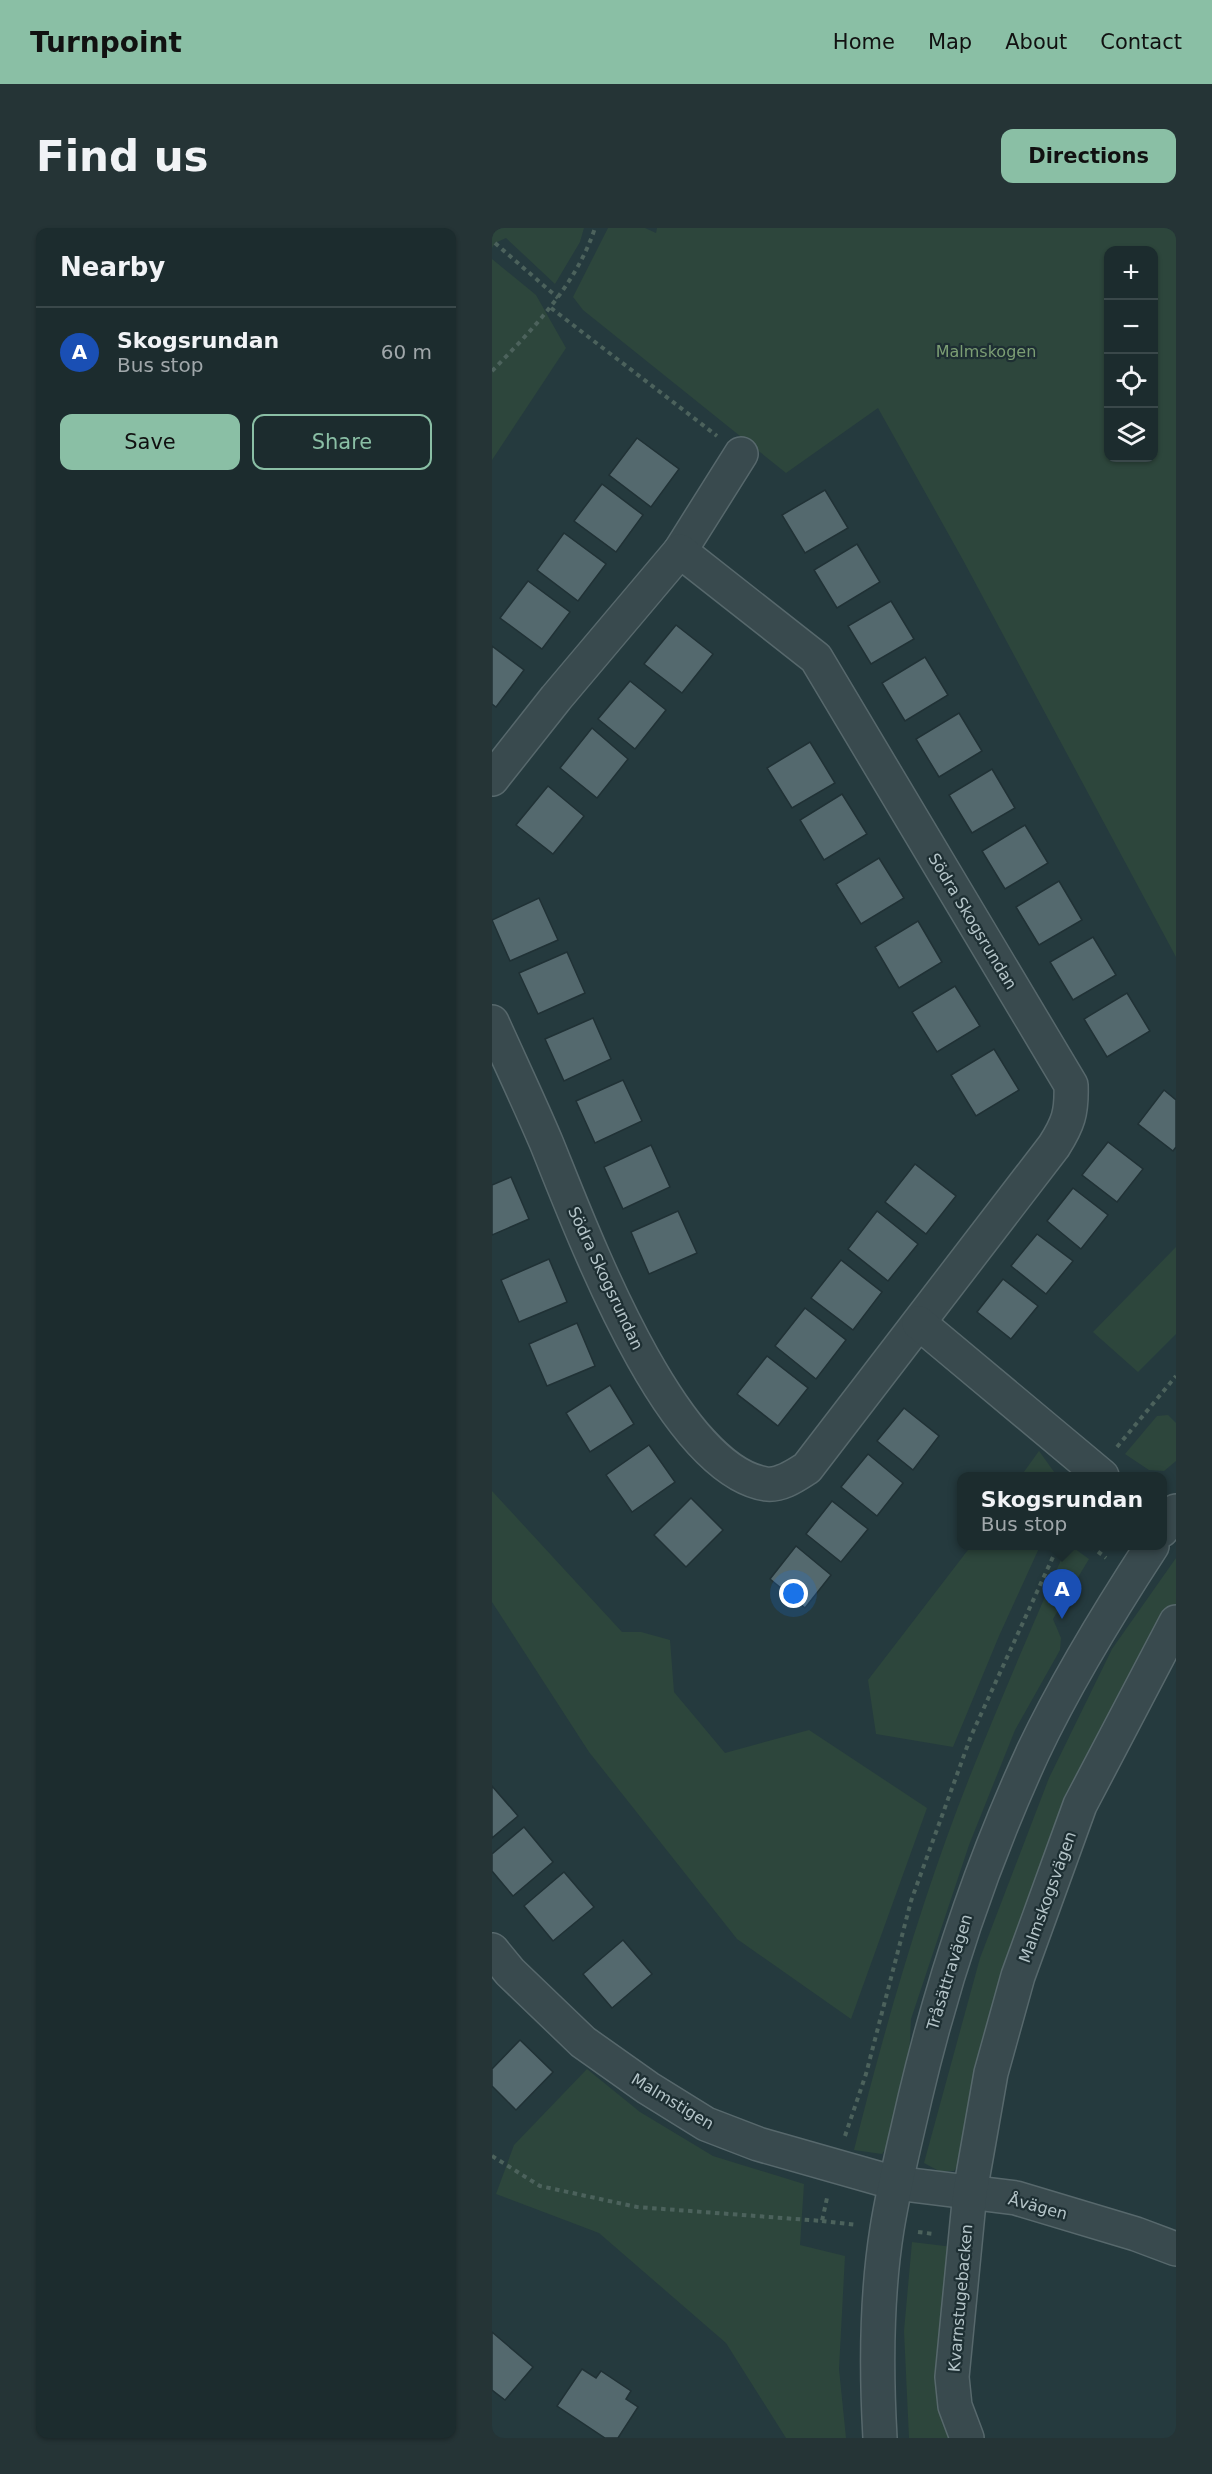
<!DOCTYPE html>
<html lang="en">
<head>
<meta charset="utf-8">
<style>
  :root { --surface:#1c2c2e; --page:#253436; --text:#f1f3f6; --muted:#a0a7aa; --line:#3a484a; --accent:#8abfa5 }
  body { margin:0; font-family:"DejaVu Sans",sans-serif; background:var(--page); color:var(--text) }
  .controls { position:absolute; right:18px; top:18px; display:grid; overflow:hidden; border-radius:12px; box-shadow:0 2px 4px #0004 }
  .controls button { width:54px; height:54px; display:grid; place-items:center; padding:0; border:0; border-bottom:2px solid var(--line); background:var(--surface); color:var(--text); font:30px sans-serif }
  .you { position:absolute; left:302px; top:1366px; width:21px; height:21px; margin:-15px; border:4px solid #fff; border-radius:50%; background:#1a73e8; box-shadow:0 0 0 9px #1a73e833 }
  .badge { display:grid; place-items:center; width:39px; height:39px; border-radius:50%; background:var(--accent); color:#fff; font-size:20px; font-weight:700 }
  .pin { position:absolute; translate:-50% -50px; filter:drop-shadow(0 2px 3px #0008) }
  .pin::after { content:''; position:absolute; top:32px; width:21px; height:18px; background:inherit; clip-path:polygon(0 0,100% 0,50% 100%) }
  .popup { position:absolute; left:465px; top:1244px; width:210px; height:78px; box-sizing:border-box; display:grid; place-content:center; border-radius:12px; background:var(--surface); filter:drop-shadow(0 2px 4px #0005); font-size:20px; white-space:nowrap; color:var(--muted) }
  .popup b { font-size:22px; color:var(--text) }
  .popup::after { content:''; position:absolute; left:50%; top:100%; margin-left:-12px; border:12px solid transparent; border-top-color:var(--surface) }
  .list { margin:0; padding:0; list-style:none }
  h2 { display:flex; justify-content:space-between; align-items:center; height:78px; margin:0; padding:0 24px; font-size:26px }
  h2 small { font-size:20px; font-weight:400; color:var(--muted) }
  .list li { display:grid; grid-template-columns:39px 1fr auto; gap:18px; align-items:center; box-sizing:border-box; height:90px; padding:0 24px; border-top:2px solid var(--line) }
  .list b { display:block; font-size:22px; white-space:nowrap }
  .list p { margin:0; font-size:20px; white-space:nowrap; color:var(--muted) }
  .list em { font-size:20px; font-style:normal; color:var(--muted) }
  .actions { display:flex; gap:12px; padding:18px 24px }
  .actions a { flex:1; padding:14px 0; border:2px solid var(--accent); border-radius:12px; text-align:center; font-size:21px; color:var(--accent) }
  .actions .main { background:var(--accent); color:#111 }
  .icon { flex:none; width:33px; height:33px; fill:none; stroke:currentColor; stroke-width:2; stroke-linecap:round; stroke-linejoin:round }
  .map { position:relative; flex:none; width:684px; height:2210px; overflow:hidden; border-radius:12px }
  header { display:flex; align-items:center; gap:36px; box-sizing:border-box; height:84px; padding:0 30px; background:var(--accent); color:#111 }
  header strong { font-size:28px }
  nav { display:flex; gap:33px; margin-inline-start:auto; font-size:21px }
  .intro { display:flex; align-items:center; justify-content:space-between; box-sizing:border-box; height:144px; padding:0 36px }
  h1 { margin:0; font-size:42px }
  .button { padding:15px 27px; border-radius:12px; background:var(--accent); color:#111; font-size:21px; font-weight:700 }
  main { display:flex; gap:36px; padding:0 36px }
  aside { flex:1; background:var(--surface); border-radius:12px; box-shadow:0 2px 4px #0004 }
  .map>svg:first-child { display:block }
  .green { fill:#2d463c; fill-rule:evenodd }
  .building { fill:#54696e; stroke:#203135; stroke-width:1.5 }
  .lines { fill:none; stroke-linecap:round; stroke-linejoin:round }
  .street-casing { stroke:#57686c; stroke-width:36 }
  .path { stroke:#4c625c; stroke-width:4; stroke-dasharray:4.5 4.5; stroke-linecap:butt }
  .street { stroke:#394a4e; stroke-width:33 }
  .labels { text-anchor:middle; stroke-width:4.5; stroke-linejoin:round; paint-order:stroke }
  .park-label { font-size:16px; fill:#7c9e74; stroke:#1e2f33 }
  .street-label { font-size:16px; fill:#b5c5c9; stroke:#1e2f33 }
</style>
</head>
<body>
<header>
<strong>Turnpoint</strong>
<nav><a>Home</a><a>Map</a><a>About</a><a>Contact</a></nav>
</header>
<div class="intro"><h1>Find us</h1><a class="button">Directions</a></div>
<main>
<aside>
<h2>Nearby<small></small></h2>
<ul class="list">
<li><span class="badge" style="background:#1a4fb4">A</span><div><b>Skogsrundan</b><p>Bus stop</p></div><em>60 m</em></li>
</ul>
<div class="actions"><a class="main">Save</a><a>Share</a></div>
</aside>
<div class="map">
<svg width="684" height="2210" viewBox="0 0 684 2210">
  <rect width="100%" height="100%" fill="#253a3e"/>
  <g class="green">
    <path d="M0,0H92L88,14L63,56L14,10L3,15L0,20Z"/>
    <path d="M116,0H153L164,5L165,0H684V729L471,332L386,180L294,245L91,82L81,69ZM616,22H662V230H616Z"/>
    <path d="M0,31L44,67L74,120L0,232Z"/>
    <path d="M684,1019V1106L646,1144L601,1104Z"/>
    <path d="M676,1187L684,1195V1233L672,1243L657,1242L633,1226L665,1188Z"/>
    <path d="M547,1223L565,1248H529Z"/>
    <path d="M0,1263L130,1404H149L178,1412L182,1464L233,1525L317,1502L435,1580L359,1791L245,1711L97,1524L0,1374Z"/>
    <path d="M479,1318H548L507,1408L461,1519L384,1506L376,1452Z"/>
    <path d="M575,1318H579L597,1331L561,1391L569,1410L568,1422L523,1502L477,1617L419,1791L417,1831L396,1918L390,1926L362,1922C393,1798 431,1666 478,1548C509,1470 542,1394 575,1318Z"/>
    <path d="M684,1330V1376L649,1430L471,1929L462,1943H447L432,1935L488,1730L557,1550L620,1421Z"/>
    <path d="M95,1841L148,1884L221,1928L312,1956L308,2017L353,2028L347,2141L354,2210H294L234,2115L107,2005L4,1966L22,1917Z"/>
    <path d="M420,2014L461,2019L463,2210H417L412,2103Z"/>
  </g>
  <g class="building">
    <path d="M145,210L187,241L159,279L117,247Z"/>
    <path d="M110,256L151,287L124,324L82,293Z"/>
    <path d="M333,262L356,300L313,325L290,287Z"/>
    <path d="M72,305L114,336L86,373L45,342Z"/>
    <path d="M365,316L388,354L345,380L322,342Z"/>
    <path d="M36,353L78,384L50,421L8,390Z"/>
    <path d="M399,373L422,411L379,436L356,398Z"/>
    <path d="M184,397L221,426L190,465L152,436Z"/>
    <path d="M0,418L32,442L4,479L0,476Z"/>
    <path d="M433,429L456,467L413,493L390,455Z"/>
    <path d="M138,453L174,482L143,521L106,491Z"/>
    <path d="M467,485L490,523L447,549L424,511Z"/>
    <path d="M100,500L136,531L105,570L68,540Z"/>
    <path d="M318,514L343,555L300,580L275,540Z"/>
    <path d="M500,541L523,580L480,605L457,567Z"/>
    <path d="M56,558L92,588L61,626L24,597Z"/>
    <path d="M350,566L375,606L332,632L308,592Z"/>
    <path d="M533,597L556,635L513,661L490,623Z"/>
    <path d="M387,630L412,670L369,696L344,656Z"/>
    <path d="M567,653L590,692L547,717L524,679Z"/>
    <path d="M47,670L66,712L18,733L0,692Z"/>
    <path d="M426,693L450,734L407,760L383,719Z"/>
    <path d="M601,709L624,747L581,772L558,734Z"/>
    <path d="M75,724L93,765L46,786L27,745Z"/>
    <path d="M463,758L488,798L445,824L420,784Z"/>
    <path d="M635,765L658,803L615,829L592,791Z"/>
    <path d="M101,790L119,831L72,853L53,811Z"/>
    <path d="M502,821L527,862L484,888L459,847Z"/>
    <path d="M131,852L150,893L103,915L84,873Z"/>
    <path d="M672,862L684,872V919L681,923L646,896Z"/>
    <path d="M616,914L651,941L625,974L590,947Z"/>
    <path d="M159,917L178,959L131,981L112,939Z"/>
    <path d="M423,936L464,968L434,1006L393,974Z"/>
    <path d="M19,949L37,991L0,1007V957Z"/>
    <path d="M581,960L616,987L589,1021L555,993Z"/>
    <path d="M186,983L205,1025L157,1046L139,1004Z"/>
    <path d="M385,983L426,1016L396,1053L356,1021Z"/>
    <path d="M545,1006L581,1033L554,1066L519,1038Z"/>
    <path d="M57,1031L75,1074L27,1094L9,1052Z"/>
    <path d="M349,1032L390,1064L361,1102L319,1070Z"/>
    <path d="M511,1051L546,1078L519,1111L485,1084Z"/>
    <path d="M313,1080L354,1112L324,1151L283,1118Z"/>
    <path d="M85,1095L103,1138L55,1158L37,1116Z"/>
    <path d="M275,1128L316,1160L286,1198L245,1166Z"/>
    <path d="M118,1157L142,1196L98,1224L74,1185Z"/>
    <path d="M412,1180L447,1208L421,1242L385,1213Z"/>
    <path d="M157,1217L183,1254L140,1284L114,1247Z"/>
    <path d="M376,1226L411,1255L385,1288L349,1259Z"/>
    <path d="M199,1270L231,1302L194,1339L162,1307Z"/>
    <path d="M340,1273L376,1301L349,1334L314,1306Z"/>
    <path d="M304,1318L339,1347L313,1380L278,1351Z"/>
    <path d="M0,1558L26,1588L0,1610Z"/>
    <path d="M32,1599L61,1634L21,1668L0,1643V1626Z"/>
    <path d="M72,1644L102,1679L61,1713L32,1678Z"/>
    <path d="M131,1712L160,1746L120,1780L91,1746Z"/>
    <path d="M28,1812L61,1844L24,1882L0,1858V1841Z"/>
    <path d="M0,2104L41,2139L13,2172L0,2162Z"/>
    <path d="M90,2141L104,2150L109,2143L139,2163L134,2171L146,2179L126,2210H113L65,2178Z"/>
  </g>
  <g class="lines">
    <defs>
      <g id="street">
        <path d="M188,323L249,226"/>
        <path d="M0,551L64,470L188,323L324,430L579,857C580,885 576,896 562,918L315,1240C304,1247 289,1258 274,1256C177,1241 88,997 54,914C37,874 18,834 0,794"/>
        <path d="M427,1095L610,1248"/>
        <path d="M670,1302L684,1283"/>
        <path d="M0,1722L18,1744L91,1814L156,1860L214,1896L266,1916L403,1955L524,1970L644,2006L684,2021"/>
        <path d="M388,2210C384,2140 384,2070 395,2001C402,1957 413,1914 423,1870C451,1751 490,1635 541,1524C575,1452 617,1384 660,1318"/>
        <path d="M475,2210L463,2178L460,2149L478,1964L499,1845L526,1748L588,1577L684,1394"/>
      </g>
    </defs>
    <use href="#street" class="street-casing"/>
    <g class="path">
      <path d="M3,15L66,70"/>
      <path d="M59,80L225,208"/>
      <path d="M0,143C41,101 84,57 103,0"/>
      <path d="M625,1219L684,1148"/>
      <path d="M599,1318L614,1330"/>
      <path d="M353,1908L374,1846L419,1673L479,1508L566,1318"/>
      <path d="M0,1928L48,1958L145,1979L330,1993L335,1970"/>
      <path d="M330,1993L365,1997"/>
      <path d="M426,2004L442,2006"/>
    </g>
    <use href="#street" class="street"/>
  </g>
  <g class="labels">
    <g class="park-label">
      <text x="494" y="129">Malmskogen</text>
    </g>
    <g class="street-label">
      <text transform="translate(481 693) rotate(59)" y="6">Södra Skogsrundan</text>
      <text transform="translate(114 1050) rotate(65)" y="6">Södra Skogsrundan</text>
      <text transform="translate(555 1669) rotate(-70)" y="6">Malmskogsvägen</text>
      <text transform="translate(457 1744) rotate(-73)" y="6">Tråsättravägen</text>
      <text transform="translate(181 1873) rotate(31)" y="6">Malmstigen</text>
      <text transform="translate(546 1978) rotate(15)" y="6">Åvägen</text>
      <text transform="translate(468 2070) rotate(-85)" y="6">Kvarnstugebacken</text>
    </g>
  </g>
</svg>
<div class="controls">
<button>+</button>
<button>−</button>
<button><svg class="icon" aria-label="locate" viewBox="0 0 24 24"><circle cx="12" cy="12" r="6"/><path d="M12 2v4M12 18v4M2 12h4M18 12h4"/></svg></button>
<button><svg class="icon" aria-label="layers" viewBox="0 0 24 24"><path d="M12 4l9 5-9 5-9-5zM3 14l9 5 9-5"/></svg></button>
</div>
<div class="you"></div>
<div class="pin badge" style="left:570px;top:1391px;background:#1a4fb4">A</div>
<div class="popup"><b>Skogsrundan</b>Bus stop</div>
</div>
</main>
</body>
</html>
